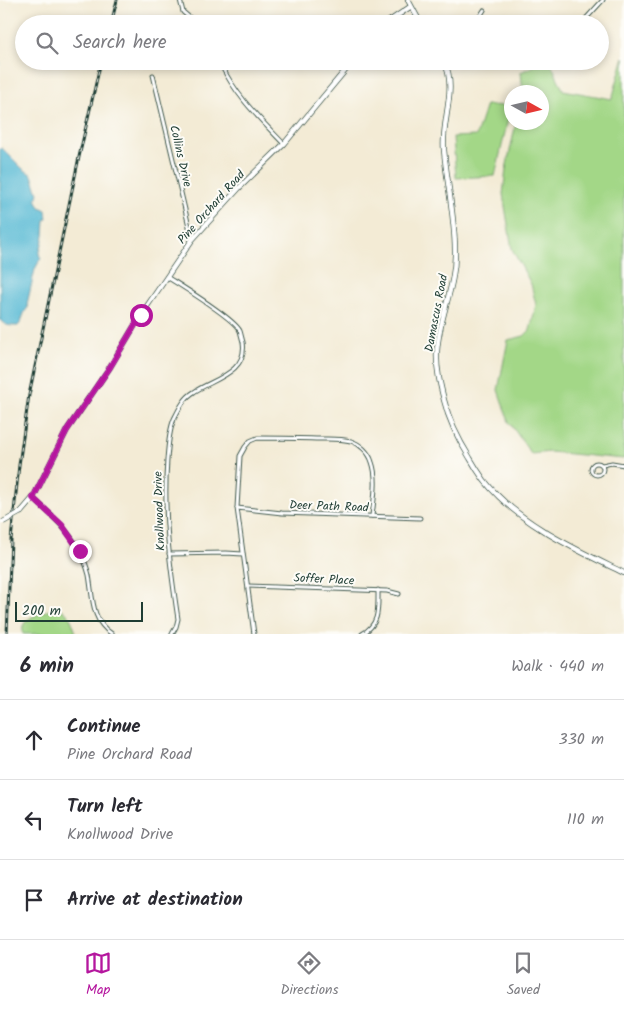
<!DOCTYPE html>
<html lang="en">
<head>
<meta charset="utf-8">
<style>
  :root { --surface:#fff; --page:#f7f7f7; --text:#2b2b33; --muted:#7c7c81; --line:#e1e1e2; --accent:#b5179e }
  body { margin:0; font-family:Kalam,sans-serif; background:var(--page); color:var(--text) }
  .compass { position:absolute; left:504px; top:85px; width:45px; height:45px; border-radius:50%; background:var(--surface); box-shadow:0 2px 8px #0003; rotate:98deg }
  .scale { position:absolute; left:15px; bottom:12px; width:128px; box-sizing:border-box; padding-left:5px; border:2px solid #1f3d34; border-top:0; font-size:14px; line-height:18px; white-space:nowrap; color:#1f3d34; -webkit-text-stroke:4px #fdfcf7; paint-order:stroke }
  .stop { position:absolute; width:15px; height:15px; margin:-11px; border:4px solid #b5179e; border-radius:50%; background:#fff }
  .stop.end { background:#b5179e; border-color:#fff; box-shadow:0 1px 5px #0008 }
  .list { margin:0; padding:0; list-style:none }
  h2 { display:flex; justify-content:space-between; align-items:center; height:65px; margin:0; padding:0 20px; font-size:21px }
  h2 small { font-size:16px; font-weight:400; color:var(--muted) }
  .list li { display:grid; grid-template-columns:32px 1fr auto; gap:15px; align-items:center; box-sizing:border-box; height:80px; padding:0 20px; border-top:1px solid var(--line) }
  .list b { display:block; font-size:19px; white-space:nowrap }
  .list p { margin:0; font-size:16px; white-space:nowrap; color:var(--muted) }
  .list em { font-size:16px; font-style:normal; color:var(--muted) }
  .icon { flex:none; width:28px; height:28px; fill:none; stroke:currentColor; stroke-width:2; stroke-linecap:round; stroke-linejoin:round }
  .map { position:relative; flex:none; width:624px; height:634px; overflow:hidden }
  .search { position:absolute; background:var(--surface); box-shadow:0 2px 8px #0003; left:15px; right:15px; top:15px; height:55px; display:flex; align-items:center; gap:12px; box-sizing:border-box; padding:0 18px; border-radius:28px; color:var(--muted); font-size:19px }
  .sheet { height:305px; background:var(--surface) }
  nav { display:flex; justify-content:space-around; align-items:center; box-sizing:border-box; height:70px; border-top:1px solid var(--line); background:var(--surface); font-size:14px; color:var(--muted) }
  nav a { display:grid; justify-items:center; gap:2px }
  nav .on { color:var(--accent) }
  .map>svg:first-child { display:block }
  .green { fill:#a3d787; stroke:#618a5e }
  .water { fill:#56b9d4; stroke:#3a7b84 }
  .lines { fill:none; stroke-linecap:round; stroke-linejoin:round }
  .stream { stroke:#56b9d4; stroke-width:1 }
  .minor-casing { stroke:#3f574c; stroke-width:5 }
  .tertiary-casing { stroke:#3f574c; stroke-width:6 }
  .minor { stroke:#fff; stroke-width:3 }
  .tertiary { stroke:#fff; stroke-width:4.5 }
  .rail-casing { stroke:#1f3d34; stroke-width:3 }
  .rail { stroke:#fdfcf7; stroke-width:1; stroke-dasharray:4; stroke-linecap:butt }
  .tertiary-bridge-casing { stroke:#3f574c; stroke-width:6; stroke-linecap:butt }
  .tertiary-bridge { stroke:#fff; stroke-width:4.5 }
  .route { stroke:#b5179e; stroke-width:6 }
  .labels { text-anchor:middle; stroke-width:4; stroke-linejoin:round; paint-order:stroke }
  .street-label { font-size:12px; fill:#1f3d34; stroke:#fdfcf7 }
</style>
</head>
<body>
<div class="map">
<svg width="624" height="634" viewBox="0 0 624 634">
  <rect width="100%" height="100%" fill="#fdfcf7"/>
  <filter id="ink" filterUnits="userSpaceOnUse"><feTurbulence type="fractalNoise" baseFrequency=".02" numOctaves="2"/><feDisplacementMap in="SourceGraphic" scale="10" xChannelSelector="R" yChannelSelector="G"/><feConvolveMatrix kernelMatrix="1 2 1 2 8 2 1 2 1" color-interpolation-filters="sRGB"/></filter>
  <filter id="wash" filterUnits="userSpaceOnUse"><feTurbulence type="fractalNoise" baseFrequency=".0096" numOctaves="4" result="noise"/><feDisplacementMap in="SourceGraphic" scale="20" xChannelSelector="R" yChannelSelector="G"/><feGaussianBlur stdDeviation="1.12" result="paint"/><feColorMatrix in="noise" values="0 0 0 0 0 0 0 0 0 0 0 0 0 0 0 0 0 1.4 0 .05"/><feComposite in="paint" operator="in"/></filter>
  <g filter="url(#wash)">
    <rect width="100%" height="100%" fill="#f3ebd5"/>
    <g class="green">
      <path d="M624,57V459L550,452L531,454L509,422L498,390L508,340L524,336L530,330L536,305L531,284L512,249L503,194L506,169L516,123L542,122V92H523L521,72L544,61H550L563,90L612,99Z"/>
      <path d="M486,105L511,106L495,176L456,178L453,137L476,136Z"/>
      <path d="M60,608C70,614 73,623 76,634H23C23,631 22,628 23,626C26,616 51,609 60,608Z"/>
    </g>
    <path class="water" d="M2,148L23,169L32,175L38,194L36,199L40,207L46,210L47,219L45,220L44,236L39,255L41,258L35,269L27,304L28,308C23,311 23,321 18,326C10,326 5,326 0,320V149Z"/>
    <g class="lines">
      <path class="stream" d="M0,62V64"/>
    </g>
  </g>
  <g filter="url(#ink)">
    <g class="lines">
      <defs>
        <g id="minor">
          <path d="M180,0L183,12L197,24"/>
          <path d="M472,24L477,21L484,10"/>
          <path d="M581,24L603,0"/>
          <path d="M219,61C236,96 257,116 284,144"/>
          <path d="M153,75L192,239"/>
          <path d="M167,277C181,286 234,318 240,331C241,334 242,339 243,342C248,373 213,379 194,392C184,398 179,409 174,419C169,431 168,447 167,460C163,514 170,566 178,619L176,627L172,634"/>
          <circle cx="597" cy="469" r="6"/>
          <path d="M602,465L612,463L624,465"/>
          <path d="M33,498C50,514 68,529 79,550C83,557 87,567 89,575C93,597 91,621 112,634"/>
          <path d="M237,508L282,513L420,518"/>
          <path d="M169,554L226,553L243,554"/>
          <path d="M248,586L387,591L399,594"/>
          <path d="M254,634L237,508L240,456L245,447L250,441L257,438C277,438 296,438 316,439C327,439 340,438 351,441C360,444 369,452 372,462C378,479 374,498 372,516"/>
          <path d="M362,634C380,624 378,609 378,590"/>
        </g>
        <g id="tertiary">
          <path d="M408,0L421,24"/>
          <path d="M385,24L410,7"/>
          <path d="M444,61C458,89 441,121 444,150C447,184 455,217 455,251C456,286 439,317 437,351C436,368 440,384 444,400C449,421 458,439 470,458C474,465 479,473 484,480C517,523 577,550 624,573"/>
          <path d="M21,512L33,498L67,430L110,367L141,315L192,240L239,188L284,144L353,61"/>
        </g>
      </defs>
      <use href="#minor" class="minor-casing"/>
      <use href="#tertiary" class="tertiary-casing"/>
      <use href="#minor" class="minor"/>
      <use href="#tertiary" class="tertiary"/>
      <defs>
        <g id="rail">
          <path d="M111,24L117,0"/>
          <path d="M7,634L11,540L19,465L29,395L79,157L101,61"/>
        </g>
      </defs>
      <use href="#rail" class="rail-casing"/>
      <use href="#rail" class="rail"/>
      <defs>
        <path id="tertiary-bridge" d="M3,522L21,512"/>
      </defs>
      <use href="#tertiary-bridge" class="tertiary-bridge-casing"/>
      <use href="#tertiary-bridge" class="tertiary-bridge"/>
    </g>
  </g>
  <g class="lines" filter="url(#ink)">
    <path class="route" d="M80,551L62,525L33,498L67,430L110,367L141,315"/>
  </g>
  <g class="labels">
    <g class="street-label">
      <text transform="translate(181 156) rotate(77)" y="4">Collins Drive</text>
      <text transform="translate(211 207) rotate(-48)" y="4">Pine Orchard Road</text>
      <text transform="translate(436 313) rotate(-79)" y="4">Damascus Road</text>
      <text transform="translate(329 506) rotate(2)" y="4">Deer Path Road</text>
      <text transform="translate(159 511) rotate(-92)" y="4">Knollwood Drive</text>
      <text transform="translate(324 579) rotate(3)" y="4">Soffer Place</text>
    </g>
  </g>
</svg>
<svg class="compass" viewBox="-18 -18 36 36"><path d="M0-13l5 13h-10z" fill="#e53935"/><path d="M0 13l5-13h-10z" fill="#7c7c81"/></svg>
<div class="scale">200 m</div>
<div class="stop" style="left:141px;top:315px"></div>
<div class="stop end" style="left:80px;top:551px"></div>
<div class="search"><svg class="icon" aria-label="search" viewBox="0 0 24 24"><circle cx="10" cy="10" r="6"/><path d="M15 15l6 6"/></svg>Search here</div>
</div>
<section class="sheet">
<h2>6 min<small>Walk · 440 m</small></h2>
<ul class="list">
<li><svg class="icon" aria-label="ahead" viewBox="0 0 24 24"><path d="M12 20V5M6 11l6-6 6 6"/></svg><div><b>Continue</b><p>Pine Orchard Road</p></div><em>330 m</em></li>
<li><svg class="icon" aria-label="left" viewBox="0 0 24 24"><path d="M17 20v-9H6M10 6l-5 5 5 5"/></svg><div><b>Turn left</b><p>Knollwood Drive</p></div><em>110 m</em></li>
<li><svg class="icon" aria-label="arrive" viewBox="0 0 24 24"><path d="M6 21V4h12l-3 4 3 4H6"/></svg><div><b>Arrive at destination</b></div></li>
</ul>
</section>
<nav>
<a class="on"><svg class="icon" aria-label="map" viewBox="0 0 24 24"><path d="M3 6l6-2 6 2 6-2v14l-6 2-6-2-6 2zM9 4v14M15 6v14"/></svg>Map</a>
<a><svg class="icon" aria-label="directions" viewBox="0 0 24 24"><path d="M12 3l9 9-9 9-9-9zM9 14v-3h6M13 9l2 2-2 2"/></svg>Directions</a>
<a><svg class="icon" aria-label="saved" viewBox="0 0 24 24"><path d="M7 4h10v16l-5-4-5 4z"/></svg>Saved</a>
</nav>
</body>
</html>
